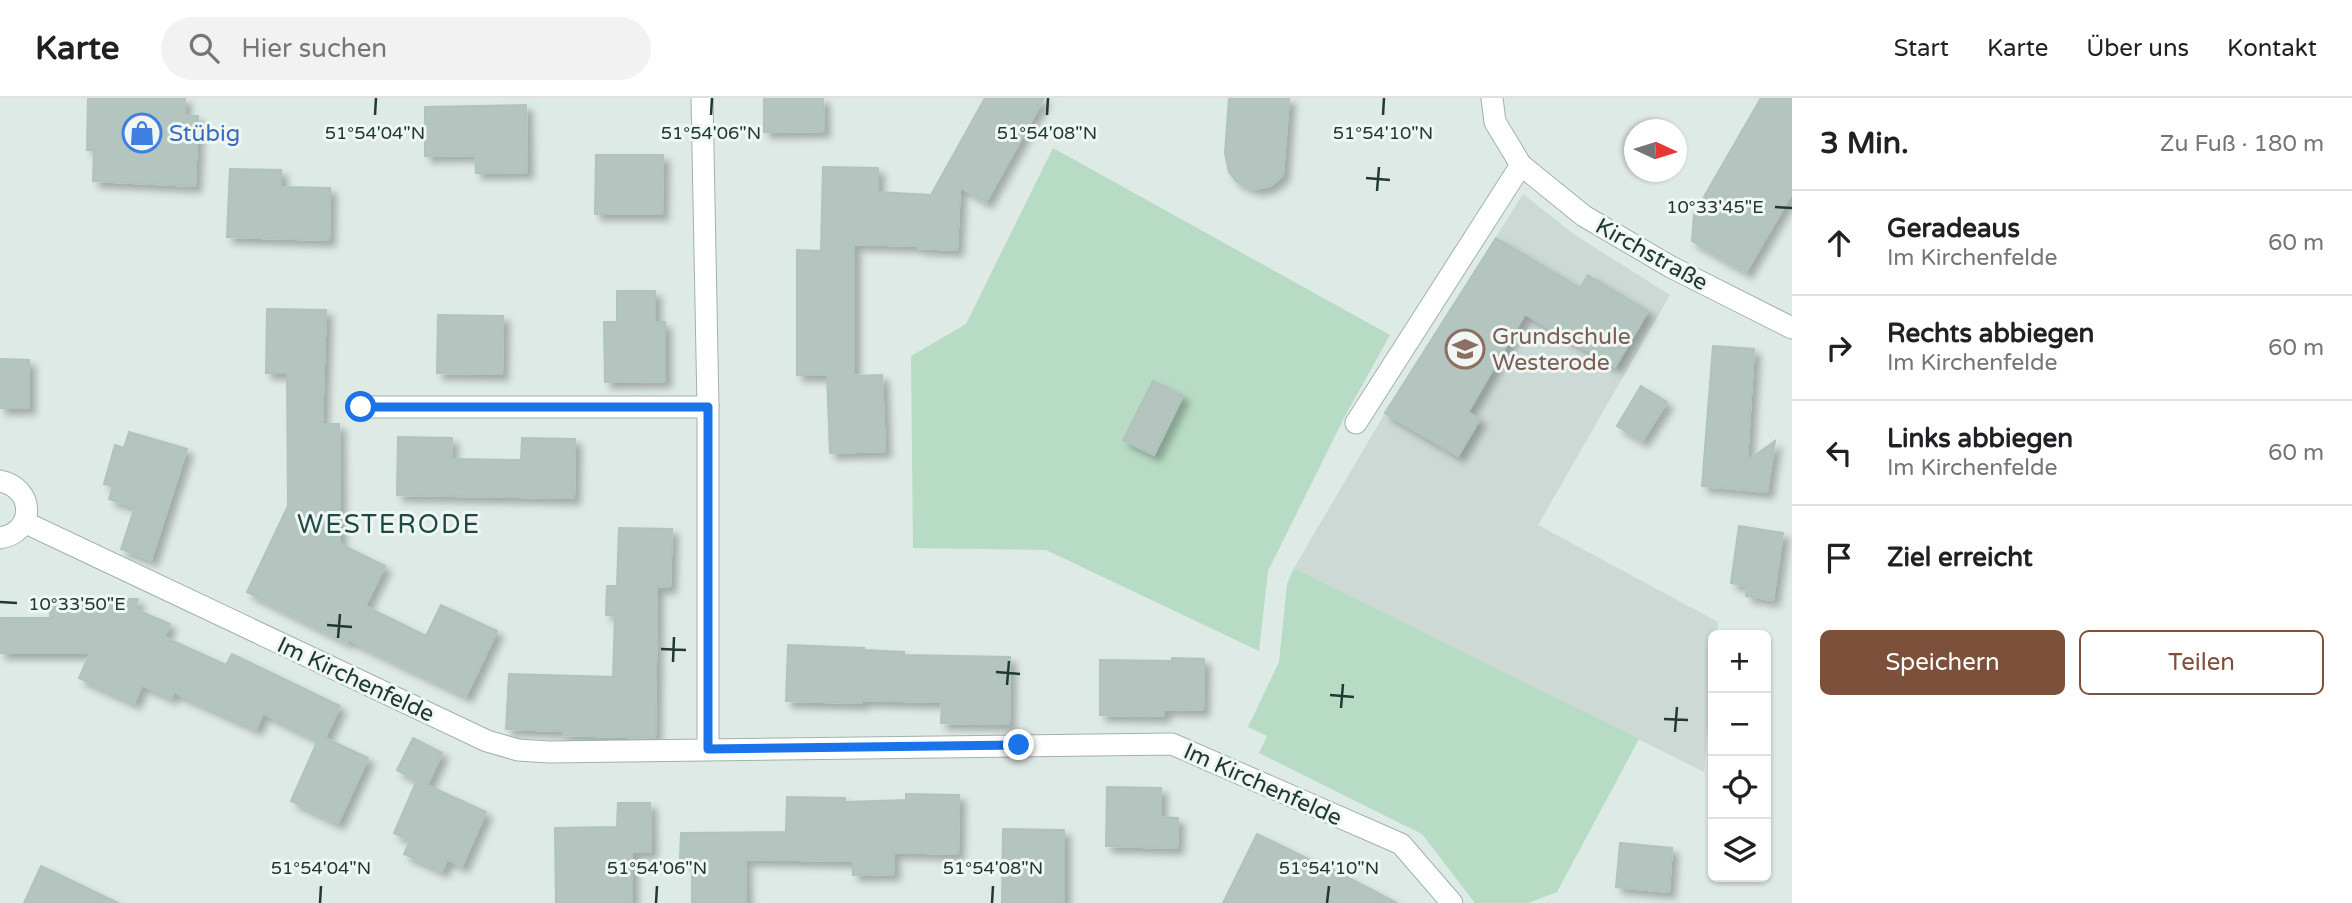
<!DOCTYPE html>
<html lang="de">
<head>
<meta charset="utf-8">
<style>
  :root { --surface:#fff; --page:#f2f2f2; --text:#202124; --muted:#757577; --line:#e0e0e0; --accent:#7d503b }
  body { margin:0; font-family:"Varela Round",sans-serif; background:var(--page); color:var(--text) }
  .controls { position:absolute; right:21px; bottom:21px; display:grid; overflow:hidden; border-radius:10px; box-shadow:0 2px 5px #0004 }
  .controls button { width:63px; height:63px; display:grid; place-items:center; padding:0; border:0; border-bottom:2px solid var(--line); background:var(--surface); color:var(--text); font:35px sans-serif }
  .compass { position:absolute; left:1624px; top:21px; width:63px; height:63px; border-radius:50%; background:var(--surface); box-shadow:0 2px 5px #0004; rotate:94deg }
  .stop { position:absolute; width:21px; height:21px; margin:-16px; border:5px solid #1a73e8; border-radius:50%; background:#fff }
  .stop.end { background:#1a73e8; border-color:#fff; box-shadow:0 2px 7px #0008 }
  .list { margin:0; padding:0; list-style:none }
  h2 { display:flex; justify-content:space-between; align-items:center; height:91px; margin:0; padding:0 28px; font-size:30px }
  h2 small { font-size:23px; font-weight:400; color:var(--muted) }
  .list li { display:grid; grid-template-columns:46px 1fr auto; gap:21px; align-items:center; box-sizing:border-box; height:105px; padding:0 28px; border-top:2px solid var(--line) }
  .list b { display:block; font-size:26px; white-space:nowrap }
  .list p { margin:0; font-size:23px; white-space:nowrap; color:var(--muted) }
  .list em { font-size:23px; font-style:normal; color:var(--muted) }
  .actions { display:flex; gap:14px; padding:21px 28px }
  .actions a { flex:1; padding:16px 0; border:2px solid var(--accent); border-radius:10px; text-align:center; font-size:24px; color:var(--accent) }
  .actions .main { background:var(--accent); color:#fff }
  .icon { flex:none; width:38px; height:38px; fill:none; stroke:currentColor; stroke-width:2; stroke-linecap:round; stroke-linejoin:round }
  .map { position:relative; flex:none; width:1792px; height:805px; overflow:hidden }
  header { display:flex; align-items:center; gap:42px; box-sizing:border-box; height:98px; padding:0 35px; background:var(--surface); border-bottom:2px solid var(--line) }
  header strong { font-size:33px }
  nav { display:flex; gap:38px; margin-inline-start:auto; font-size:24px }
  .search { width:490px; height:63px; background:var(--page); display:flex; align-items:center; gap:18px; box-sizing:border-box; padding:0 24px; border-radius:38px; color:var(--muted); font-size:26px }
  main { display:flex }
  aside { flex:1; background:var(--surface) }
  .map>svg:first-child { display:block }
  .built { fill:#cdd9d5 }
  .green { fill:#b7dbc4 }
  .building { fill:#b4c4bf; stroke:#b1c3bd; stroke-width:2; filter:url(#shadow) }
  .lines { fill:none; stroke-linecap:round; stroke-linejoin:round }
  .street-casing { stroke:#a1b1ad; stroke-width:23 }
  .street { stroke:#fff; stroke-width:21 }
  .route { stroke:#1a73e8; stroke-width:9 }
  .ticks { fill:none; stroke:#203934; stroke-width:2.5 }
  .labels { text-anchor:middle; stroke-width:6; stroke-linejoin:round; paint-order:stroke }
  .shop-label { font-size:23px; fill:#366cbe; stroke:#eff6f3; text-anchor:start }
  .street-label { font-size:23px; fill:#203934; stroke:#eff6f3 }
  .education-label { font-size:23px; fill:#785e54; stroke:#eff6f3; text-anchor:start }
  .quarter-label { font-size:26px; letter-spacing:2px; fill:#1d4a43; stroke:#eff6f3 }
  .ticks-label { font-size:18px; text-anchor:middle; fill:#203934; stroke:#eff6f3; stroke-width:6; stroke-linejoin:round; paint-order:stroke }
</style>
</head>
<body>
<header>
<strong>Karte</strong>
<div class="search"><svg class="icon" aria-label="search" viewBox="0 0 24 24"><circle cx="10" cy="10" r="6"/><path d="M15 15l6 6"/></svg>Hier suchen</div>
<nav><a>Start</a><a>Karte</a><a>Über uns</a><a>Kontakt</a></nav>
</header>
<main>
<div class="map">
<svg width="1792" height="805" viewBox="0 0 1792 805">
  <defs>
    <filter id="shadow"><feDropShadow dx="6" dy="6" stdDeviation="3.5" flood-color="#0004"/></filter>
  </defs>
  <rect width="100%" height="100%" fill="#deeae6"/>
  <path class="built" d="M1523,96L1575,137L1670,197L1538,427L1718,524L1717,537H1713V574L1704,674L1294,470L1385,315Z"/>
  <g class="green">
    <path d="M1053,50L1390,237L1344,320L1268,473L1259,553L1046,452L913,450L911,258L966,226Z"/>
    <path d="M1294,470L1639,641L1557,794L1528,805H1475L1422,736L1259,655L1267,638L1248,629L1279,564L1287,486Z"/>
  </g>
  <g class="building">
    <path d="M88,0H185L184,17L198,18L195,88L93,83L94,52H87Z"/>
    <path d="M764,0H823L824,33L764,34Z"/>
    <path d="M985,0H1044L986,104L960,89L957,152L918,150V148L854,146V278L882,277L885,353L830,355L827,277H797V152L821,153L823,69L878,70V94L931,97Z"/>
    <path d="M1229,0H1289L1283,77L1270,88L1255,91L1237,84L1229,74L1225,55Z"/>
    <path d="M1761,0H1792V95L1746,174L1692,143L1694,116Z"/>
    <path d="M526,7L527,74L476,75L475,57L425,58V9Z"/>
    <path d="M596,57H663L662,116H595Z"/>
    <path d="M230,71L281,72V89L330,90L329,142L227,139Z"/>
    <path d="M1496,140L1580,190L1588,177L1648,213L1615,269L1525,216L1468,314L1480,321L1458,358L1385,315Z"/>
    <path d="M617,193H655V224H665V283L605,284L604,224H617Z"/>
    <path d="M267,211L326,212L322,326H339L340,446L385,468L365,508L426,538L441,507L497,533L466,598L348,541L347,544L247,494L288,408L287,275H266Z"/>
    <path d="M438,217L503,218L502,276L437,275Z"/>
    <path d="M1713,248L1754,251L1747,363L1775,343L1767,394L1702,388Z"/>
    <path d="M0,261L29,262V310H0Z"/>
    <path d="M1153,283L1183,298L1154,357L1123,342Z"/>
    <path d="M1641,288L1667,304L1642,343L1617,328Z"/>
    <path d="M129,334L187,351L151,462L121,451L135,409L109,401L113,388L104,386L115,347L124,350Z"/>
    <path d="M398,339L452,340L451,361L521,362L522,340L575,341L574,400L397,397Z"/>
    <path d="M1739,428L1783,435L1773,502L1746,498L1747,488L1731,485Z"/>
    <path d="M619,430L672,431L670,489H657L655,640L563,637V633L506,631L509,576L613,579L615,517H606L607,488H617Z"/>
    <path d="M51,500L138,501L135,511L170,526L164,539L226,567L232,556L340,608L325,640L368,660L338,725L291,703L318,642L263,615L256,631L174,594L171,600L142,587L134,605L79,580L90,555H0V520H50Z"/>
    <path d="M788,547L864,550V552L904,554V557L1010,559L1009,626L941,625L942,604L862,602V605L786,603Z"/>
    <path d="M1172,560L1204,561L1203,612L1164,611V618L1100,617V562L1172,563Z"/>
    <path d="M413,640L442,655L427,687L486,714L462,768L447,761L442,773L404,756L410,743L394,735L417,682L420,684L397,672Z"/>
    <path d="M1107,689L1161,690L1160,719L1178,720L1177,750L1106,748Z"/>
    <path d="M906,696L959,697L958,756L893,754L894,776L853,777V763L745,761L746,805H692V761H680L681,735L786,734L787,699L845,700V704L906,702Z"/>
    <path d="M618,705H650L651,754H632V805H556L555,730L617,729Z"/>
    <path d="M1003,731L1064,732V805H1002Z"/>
    <path d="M1257,736L1323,768L1324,767L1397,805H1223Z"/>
    <path d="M1620,745L1672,750L1669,794L1616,789Z"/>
    <path d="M41,768L118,805H24Z"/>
  </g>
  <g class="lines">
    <defs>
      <g id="street">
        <path d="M702,0L708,309V651"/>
        <path d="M1492,0L1495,24L1521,67L1584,118L1671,169L1792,230"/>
        <path d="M361,309H708"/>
        <path d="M1356,325L1521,67"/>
        <path d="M0,383C35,390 36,434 0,440"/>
        <path d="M24,424L487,643L518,652L549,654L1172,646L1401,746L1452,805"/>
      </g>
    </defs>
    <use href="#street" class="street-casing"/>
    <use href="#street" class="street"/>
  </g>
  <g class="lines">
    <path class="route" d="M361,309H708V651L1019,647"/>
  </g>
  <path class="ticks" d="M375,17L376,0M711,17L712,0M1047,17L1048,0M1383,17L1384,0M1366,80L1390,82M1377,93L1379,69M1775,109L1792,110M0,504L17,505M327,527L352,529M338,540L340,516M661,551L686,552M673,564L674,539M996,574L1020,576M1007,587L1009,563M1330,597L1354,599M1341,610L1343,586M1664,621L1688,622M1675,634L1677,609M320,805L321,788M656,805L657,788M992,805L993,788M1327,805L1329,788"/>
  <defs>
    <symbol id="shop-ring" viewBox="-11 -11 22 22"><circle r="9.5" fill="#eff6f3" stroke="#3f7fe0" stroke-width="1.5"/><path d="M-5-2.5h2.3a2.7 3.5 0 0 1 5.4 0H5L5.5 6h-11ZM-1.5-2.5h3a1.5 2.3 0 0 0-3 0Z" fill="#3f7fe0"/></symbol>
    <symbol id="school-ring" viewBox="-11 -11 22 22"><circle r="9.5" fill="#eff6f3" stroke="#8d6e63" stroke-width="1.5"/><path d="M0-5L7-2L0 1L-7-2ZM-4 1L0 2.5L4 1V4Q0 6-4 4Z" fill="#8d6e63"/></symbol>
  </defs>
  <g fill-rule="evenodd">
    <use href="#shop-ring" x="120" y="13" width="44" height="44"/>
    <use href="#school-ring" x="1443" y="229" width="44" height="44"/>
  </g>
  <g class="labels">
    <g class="shop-label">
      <text x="169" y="43">Stübig</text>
    </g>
    <g class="street-label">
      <text transform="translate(1652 156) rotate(29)" y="8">Kirchstraße</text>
      <text transform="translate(356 581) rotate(25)" y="8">Im Kirchenfelde</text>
      <text transform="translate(1263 686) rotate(24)" y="8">Im Kirchenfelde</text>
    </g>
    <g class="education-label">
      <text x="1492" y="246">Grundschule<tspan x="1492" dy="26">Westerode</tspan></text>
    </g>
    <g class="quarter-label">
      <text x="389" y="435">WESTERODE</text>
    </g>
  </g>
  <g class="ticks-label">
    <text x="375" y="41">51°54'04"N</text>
    <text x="711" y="41">51°54'06"N</text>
    <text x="1047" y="41">51°54'08"N</text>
    <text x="1383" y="41">51°54'10"N</text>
    <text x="1715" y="115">10°33'45"E</text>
    <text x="77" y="512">10°33'50"E</text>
    <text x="321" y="776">51°54'04"N</text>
    <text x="657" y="776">51°54'06"N</text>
    <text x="993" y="776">51°54'08"N</text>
    <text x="1329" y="776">51°54'10"N</text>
  </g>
</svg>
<div class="controls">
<button>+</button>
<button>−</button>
<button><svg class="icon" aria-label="locate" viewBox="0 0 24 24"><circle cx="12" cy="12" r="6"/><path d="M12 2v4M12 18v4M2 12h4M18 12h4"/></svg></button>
<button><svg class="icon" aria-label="layers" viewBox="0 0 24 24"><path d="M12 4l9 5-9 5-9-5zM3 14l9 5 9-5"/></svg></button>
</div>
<svg class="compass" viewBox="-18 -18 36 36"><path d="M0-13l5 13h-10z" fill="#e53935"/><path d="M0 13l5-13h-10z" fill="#757577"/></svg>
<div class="stop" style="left:361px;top:309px"></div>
<div class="stop end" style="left:1019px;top:647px"></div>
</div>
<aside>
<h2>3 Min.<small>Zu Fuß · 180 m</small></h2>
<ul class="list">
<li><svg class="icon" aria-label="ahead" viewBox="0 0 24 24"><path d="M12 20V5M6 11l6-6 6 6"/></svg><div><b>Geradeaus</b><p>Im Kirchenfelde</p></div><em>60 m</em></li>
<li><svg class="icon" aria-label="right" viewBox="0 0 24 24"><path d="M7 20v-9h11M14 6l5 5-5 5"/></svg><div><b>Rechts abbiegen</b><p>Im Kirchenfelde</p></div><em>60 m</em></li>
<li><svg class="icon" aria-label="left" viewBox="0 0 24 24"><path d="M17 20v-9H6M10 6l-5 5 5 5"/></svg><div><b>Links abbiegen</b><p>Im Kirchenfelde</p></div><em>60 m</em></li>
<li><svg class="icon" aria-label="arrive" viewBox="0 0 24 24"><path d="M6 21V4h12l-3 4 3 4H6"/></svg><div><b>Ziel erreicht</b></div></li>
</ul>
<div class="actions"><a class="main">Speichern</a><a>Teilen</a></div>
</aside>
</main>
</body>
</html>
